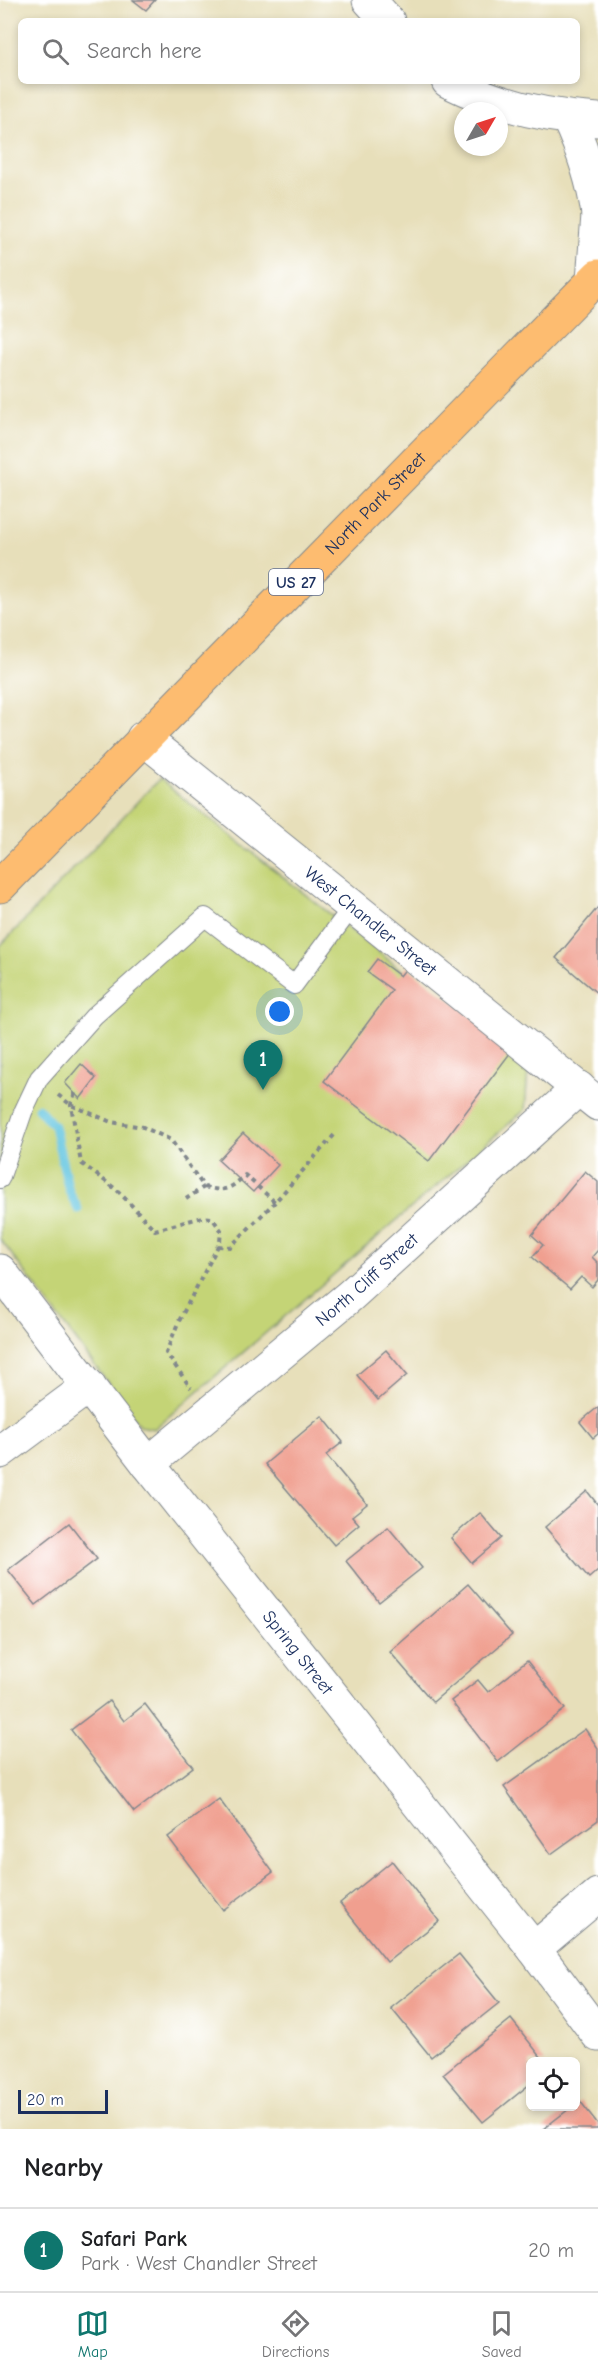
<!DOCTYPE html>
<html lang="en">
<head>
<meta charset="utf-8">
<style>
  :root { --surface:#fff; --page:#f6f6f6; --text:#202124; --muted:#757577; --line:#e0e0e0; --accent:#0f766e }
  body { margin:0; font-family:"Comic Neue",sans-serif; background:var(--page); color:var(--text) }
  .controls { position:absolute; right:18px; bottom:18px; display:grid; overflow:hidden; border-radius:9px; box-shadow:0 3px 9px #0003 }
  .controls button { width:54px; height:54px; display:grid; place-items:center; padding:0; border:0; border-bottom:2px solid var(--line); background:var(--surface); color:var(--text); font:30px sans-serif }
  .compass { position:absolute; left:454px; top:102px; width:54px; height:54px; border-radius:50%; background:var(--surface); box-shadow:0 3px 9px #0003; rotate:51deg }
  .scale { position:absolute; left:18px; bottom:15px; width:90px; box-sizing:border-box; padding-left:6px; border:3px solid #1b2f5e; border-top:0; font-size:16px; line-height:21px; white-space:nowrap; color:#1b2f5e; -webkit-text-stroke:4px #fff; paint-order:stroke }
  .you { position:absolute; left:280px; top:1012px; width:21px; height:21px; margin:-15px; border:4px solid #fff; border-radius:50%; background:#1a73e8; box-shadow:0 0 0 9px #1a73e833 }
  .badge { display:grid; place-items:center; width:39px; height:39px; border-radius:50%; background:var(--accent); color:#fff; font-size:20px; font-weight:700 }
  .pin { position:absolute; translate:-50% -50px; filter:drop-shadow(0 2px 3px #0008) }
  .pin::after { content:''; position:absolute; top:32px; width:21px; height:18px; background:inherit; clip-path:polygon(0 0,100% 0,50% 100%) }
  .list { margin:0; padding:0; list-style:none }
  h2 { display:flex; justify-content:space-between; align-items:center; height:78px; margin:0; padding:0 24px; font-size:26px }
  h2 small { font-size:20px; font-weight:400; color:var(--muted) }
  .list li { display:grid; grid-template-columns:39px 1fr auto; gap:18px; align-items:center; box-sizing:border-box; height:84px; padding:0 24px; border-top:2px solid var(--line) }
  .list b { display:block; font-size:22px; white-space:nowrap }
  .list p { margin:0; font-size:20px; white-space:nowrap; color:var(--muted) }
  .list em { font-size:20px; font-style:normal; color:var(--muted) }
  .icon { flex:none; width:33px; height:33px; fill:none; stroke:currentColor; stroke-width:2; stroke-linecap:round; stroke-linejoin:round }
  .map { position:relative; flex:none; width:598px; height:2129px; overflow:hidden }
  .search { position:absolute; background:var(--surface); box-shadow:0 3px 9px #0003; left:18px; right:18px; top:18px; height:66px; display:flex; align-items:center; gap:15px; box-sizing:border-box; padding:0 21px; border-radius:9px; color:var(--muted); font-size:22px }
  .sheet { height:162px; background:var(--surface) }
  nav { display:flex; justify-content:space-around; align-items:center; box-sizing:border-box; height:84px; border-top:2px solid var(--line); background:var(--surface); font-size:16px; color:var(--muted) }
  nav a { display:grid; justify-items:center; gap:3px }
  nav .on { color:var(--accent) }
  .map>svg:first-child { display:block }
  .green { fill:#c4d476; stroke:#70826a; stroke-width:1.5 }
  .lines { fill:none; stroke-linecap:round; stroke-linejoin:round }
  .stream { stroke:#62c5e0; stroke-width:9 }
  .building { fill:#f09f8f }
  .service-casing { stroke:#81878c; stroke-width:20 }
  .minor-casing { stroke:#81878c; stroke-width:35 }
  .tertiary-casing { stroke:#81878c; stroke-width:35 }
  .primary-casing { stroke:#81878c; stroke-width:35 }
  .path { stroke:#81878c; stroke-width:4; stroke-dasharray:4.5 4.5; stroke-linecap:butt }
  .service { stroke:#fff; stroke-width:18 }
  .minor { stroke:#fff; stroke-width:33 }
  .tertiary { stroke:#fff; stroke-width:33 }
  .primary { stroke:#fdbc6f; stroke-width:33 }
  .labels { text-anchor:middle; stroke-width:4.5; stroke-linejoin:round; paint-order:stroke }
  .shield { fill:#fff; stroke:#5f6d8e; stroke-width:1.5 }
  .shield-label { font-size:16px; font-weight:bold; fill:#1b2f5e }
  .street-label { font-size:18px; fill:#1b2f5e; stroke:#fff }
</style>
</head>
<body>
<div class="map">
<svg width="598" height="2129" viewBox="0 0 598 2129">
  <rect width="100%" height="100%" fill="#fff"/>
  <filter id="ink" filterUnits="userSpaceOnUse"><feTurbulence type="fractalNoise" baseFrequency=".0167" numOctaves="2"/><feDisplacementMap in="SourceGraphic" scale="12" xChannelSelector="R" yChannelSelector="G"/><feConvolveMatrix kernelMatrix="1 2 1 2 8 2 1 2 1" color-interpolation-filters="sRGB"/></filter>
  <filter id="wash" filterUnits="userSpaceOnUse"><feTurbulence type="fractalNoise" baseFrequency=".008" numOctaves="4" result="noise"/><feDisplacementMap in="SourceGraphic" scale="24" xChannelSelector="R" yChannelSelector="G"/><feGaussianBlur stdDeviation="1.35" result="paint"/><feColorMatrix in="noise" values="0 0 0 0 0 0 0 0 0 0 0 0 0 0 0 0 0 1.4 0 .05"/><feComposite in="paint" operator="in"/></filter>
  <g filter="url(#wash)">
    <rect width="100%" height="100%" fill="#e7dfba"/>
    <path class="green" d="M159,779L528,1070L525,1110L154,1429L140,1426L0,1239V946Z"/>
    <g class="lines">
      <path class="stream" d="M38,1108L54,1126L69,1191L78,1209"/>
    </g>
    <g id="blocks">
      <g class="building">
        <path d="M133,0H155L146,10Z"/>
        <path d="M598,907V994L556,958Z"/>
        <path d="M377,959L400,976L407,967L514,1048L429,1161L324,1081L392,990L367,972Z"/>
        <path d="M81,1064L96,1078L80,1099L65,1083Z"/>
        <path d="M243,1133L278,1165L253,1192L218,1160Z"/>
        <path d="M585,1171L598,1182V1250L592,1257L598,1263V1280L592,1287L581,1277L570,1289L532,1257L543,1245L532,1235Z"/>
        <path d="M386,1350L407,1375L378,1400L357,1375Z"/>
        <path d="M598,1407V1434L593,1438L580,1422Z"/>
        <path d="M322,1416L343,1442L326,1455L367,1504L352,1516L359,1524L334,1545L265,1464Z"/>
        <path d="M587,1491L598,1505V1570L589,1578L545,1527Z"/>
        <path d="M480,1513L501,1538L472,1563L451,1538Z"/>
        <path d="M69,1523L97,1559L36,1605L8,1570Z"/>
        <path d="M388,1527L422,1568L379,1602L346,1561Z"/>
        <path d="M468,1584L512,1635L433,1702L390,1652Z"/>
        <path d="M527,1661L565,1709L498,1762L451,1701L478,1680L488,1692Z"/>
        <path d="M109,1701L124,1721L145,1704L193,1767L134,1812L71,1730Z"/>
        <path d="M585,1729L598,1748V1820L551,1854L504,1787Z"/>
        <path d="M219,1799L273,1872L223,1910L168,1837Z"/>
        <path d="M392,1861L439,1921L387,1962L340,1903Z"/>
        <path d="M459,1954L499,2003L431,2057L391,2008Z"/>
        <path d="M511,2019L545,2062H530V2084L483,2122L443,2074Z"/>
        <path d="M580,2101L598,2124V2129H543L573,2106H576Z"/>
      </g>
    </g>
  </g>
  <g filter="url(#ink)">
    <use href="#blocks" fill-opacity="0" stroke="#81878c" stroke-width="1.5"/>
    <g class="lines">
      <defs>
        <path id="service" d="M0,1179L23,1112L39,1078L94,1016L205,917L294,985L352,907"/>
        <g id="minor">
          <path d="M369,0L388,21"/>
          <path d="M448,81C494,104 547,117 598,120"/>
          <path d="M568,118C583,150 593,179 598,214"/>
          <path d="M593,280L598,215"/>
          <path id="s1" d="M143,738L598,1104"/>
          <path d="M0,1452L89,1386"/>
          <path id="s2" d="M148,1464L351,1295L579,1088"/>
          <path d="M534,1949L598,1895"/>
        </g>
        <g id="tertiary">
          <path id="s3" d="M0,1271L148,1464L534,1949L598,2035"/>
        </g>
        <g id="primary">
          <path id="s4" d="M0,886L598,276"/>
        </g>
      </defs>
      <use href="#service" class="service-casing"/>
      <use href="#minor" class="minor-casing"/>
      <use href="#tertiary" class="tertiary-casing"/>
      <use href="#primary" class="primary-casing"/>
      <g class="path">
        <path d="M75,1093L71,1105L81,1163L117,1190L155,1230L203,1217L212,1218L221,1230L220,1242L178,1323L166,1353L191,1388"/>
        <path d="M58,1095L71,1105L111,1122L143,1127L171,1140L204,1187L186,1199"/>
        <path d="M204,1187C224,1192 230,1190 245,1175L275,1202L336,1133"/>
        <path d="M218,1246L230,1247L275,1202"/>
      </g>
      <use href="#service" class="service"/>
      <use href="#minor" class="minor"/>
      <use href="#tertiary" class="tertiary"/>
      <use href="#primary" class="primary"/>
    </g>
  </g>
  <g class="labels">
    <rect class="shield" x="269" y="569" width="54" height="26" rx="4.5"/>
    <g class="shield-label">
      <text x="296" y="588">US 27</text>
    </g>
    <g class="street-label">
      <text dy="6" stroke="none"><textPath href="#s4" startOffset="536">North Park Street</textPath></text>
      <text dy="6" stroke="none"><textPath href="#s1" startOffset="292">West Chandler Street</textPath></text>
      <text dy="6" stroke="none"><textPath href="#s2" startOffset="286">North Cliff Street</textPath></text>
      <text dy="6" stroke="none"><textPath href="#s3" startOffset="484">Spring Street</textPath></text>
    </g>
  </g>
</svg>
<div class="controls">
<button><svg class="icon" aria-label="locate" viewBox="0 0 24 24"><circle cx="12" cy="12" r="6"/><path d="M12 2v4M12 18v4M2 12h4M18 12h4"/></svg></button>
</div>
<svg class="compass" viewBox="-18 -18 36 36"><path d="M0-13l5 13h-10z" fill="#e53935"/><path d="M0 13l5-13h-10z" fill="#757577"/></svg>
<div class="scale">20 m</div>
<div class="you"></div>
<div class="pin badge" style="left:263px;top:1090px">1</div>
<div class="search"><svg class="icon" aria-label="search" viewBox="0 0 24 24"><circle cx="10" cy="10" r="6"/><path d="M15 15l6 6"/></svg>Search here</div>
</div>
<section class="sheet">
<h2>Nearby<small></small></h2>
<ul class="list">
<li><span class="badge">1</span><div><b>Safari Park</b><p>Park · West Chandler Street</p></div><em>20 m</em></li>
</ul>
</section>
<nav>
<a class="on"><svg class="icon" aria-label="map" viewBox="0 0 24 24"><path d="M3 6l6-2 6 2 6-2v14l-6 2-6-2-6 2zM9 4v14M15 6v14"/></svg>Map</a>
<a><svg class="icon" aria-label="directions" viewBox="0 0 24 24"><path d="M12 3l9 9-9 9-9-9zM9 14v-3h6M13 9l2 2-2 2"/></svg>Directions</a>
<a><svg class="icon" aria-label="saved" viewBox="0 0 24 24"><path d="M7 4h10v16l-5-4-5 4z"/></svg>Saved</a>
</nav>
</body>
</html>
